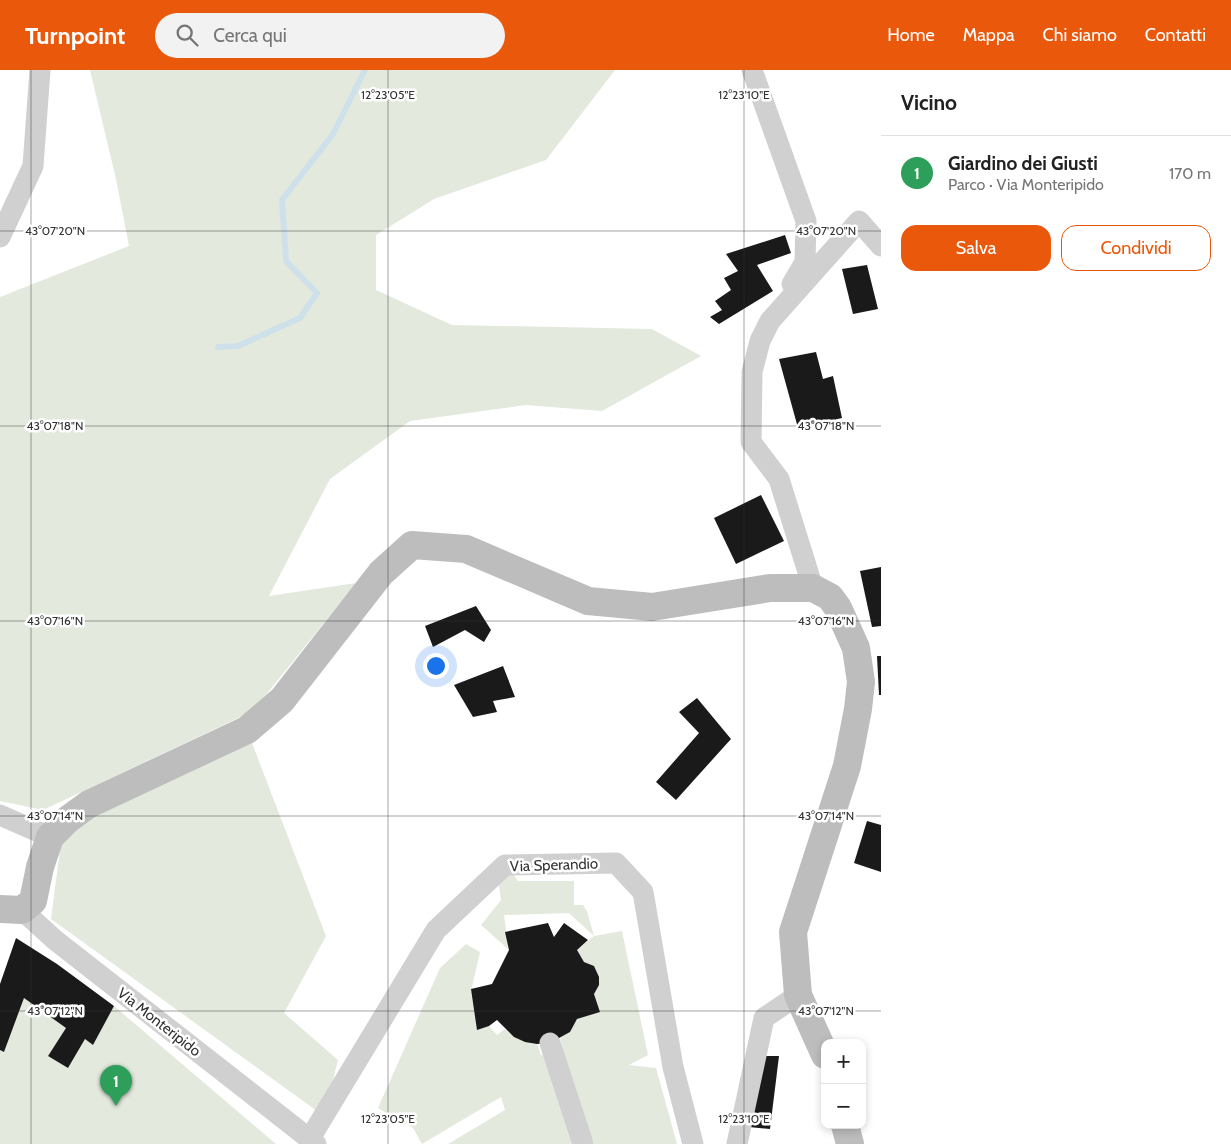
<!DOCTYPE html>
<html lang="it">
<head>
<meta charset="utf-8">
<style>
  :root { --surface:#fff; --page:#f2f2f2; --text:#222; --muted:#767676; --line:#e0e0e0; --accent:#ea580c }
  body { margin:0; font-family:Cabin,sans-serif; background:var(--page); color:var(--text) }
  .controls { position:absolute; right:15px; bottom:15px; display:grid; overflow:hidden; border-radius:10px; box-shadow:0 2px 8px #0003 }
  .controls button { width:45px; height:45px; display:grid; place-items:center; padding:0; border:0; border-bottom:1px solid var(--line); background:var(--surface); color:var(--text); font:25px sans-serif }
  .you { position:absolute; left:435px; top:595px; width:18px; height:18px; margin:-12px; border:4px solid #fff; border-radius:50%; background:#1a73e8; box-shadow:0 0 0 8px #1a73e833 }
  .badge { display:grid; place-items:center; width:32px; height:32px; border-radius:50%; background:var(--accent); color:#fff; font-size:16px; font-weight:700 }
  .pin { position:absolute; translate:-50% -41px; filter:drop-shadow(0 1px 2px #0008) }
  .pin::after { content:''; position:absolute; top:26px; width:18px; height:15px; background:inherit; clip-path:polygon(0 0,100% 0,50% 100%) }
  .list { margin:0; padding:0; list-style:none }
  h2 { display:flex; justify-content:space-between; align-items:center; height:65px; margin:0; padding:0 20px; font-size:21px }
  h2 small { font-size:16px; font-weight:400; color:var(--muted) }
  .list li { display:grid; grid-template-columns:32px 1fr auto; gap:15px; align-items:center; box-sizing:border-box; height:75px; padding:0 20px; border-top:1px solid var(--line) }
  .list b { display:block; font-size:19px; white-space:nowrap }
  .list p { margin:0; font-size:16px; white-space:nowrap; color:var(--muted) }
  .list em { font-size:16px; font-style:normal; color:var(--muted) }
  .actions { display:flex; gap:10px; padding:15px 20px }
  .actions a { flex:1; padding:11px 0; border:1px solid var(--accent); border-radius:15px; text-align:center; font-size:18px; color:var(--accent) }
  .actions .main { background:var(--accent); color:#fff }
  .icon { flex:none; width:28px; height:28px; fill:none; stroke:currentColor; stroke-width:2; stroke-linecap:round; stroke-linejoin:round }
  .map { position:relative; flex:none; width:881px; height:1074px; overflow:hidden }
  header { display:flex; align-items:center; gap:30px; box-sizing:border-box; height:70px; padding:0 25px; background:var(--accent); color:#fff }
  header strong { font-size:24px }
  nav { display:flex; gap:28px; margin-inline-start:auto; font-size:18px }
  .search { width:350px; height:45px; background:var(--page); display:flex; align-items:center; gap:12px; box-sizing:border-box; padding:0 18px; border-radius:28px; color:var(--muted); font-size:19px }
  main { display:flex }
  aside { flex:1; background:var(--surface) }
  .map>svg:first-child { display:block }
  .green { fill:#e3e9dd }
  .lines { fill:none; stroke-linecap:round; stroke-linejoin:round }
  .stream { stroke:#cee1ea; stroke-width:6 }
  .building { fill:#1a1a1a }
  .street { stroke:#d0d0d0; stroke-width:21 }
  .secondary { stroke:#bdbdbd; stroke-width:28 }
  .ticks { fill:none; stroke:#333; stroke-width:1; stroke-opacity:0.45 }
  .labels { text-anchor:middle; stroke-width:5; stroke-linejoin:round; paint-order:stroke }
  .street-label { font-size:15px; fill:#333; stroke:#fff }
  .ticks-label { font-size:12px; text-anchor:middle; fill:#333; stroke:#fff; stroke-width:5; stroke-linejoin:round; paint-order:stroke }
</style>
</head>
<body>
<header>
<strong>Turnpoint</strong>
<div class="search"><svg class="icon" aria-label="search" viewBox="0 0 24 24"><circle cx="10" cy="10" r="6"/><path d="M15 15l6 6"/></svg>Cerca qui</div>
<nav><a>Home</a><a>Mappa</a><a>Chi siamo</a><a>Contatti</a></nav>
</header>
<main>
<div class="map">
<svg width="881" height="1074" viewBox="0 0 881 1074">
  <rect width="100%" height="100%" fill="#fff"/>
  <g class="green">
    <path d="M90,0H615L546,90L434,129L376,165V220L452,255L652,259L701,286L602,341L526,335L410,351L330,409L269,526L356,513L253,641L43,740L0,731V227L129,176L116,109Z"/>
    <path d="M247,660L326,866L284,943L338,990L324,1046L51,849L60,780L67,750Z"/>
    <path d="M511,801L518,811H574V835H583L587,841L594,866L622,861L648,985L629,995L656,998L677,1074H594L592,1068L569,1074H448L505,1040L501,1027L422,1074L413,1058L378,1038L440,898L466,874L480,882L471,921L489,956L497,965L505,959C515,968 524,972 537,974L541,985L563,979L560,968L570,962L577,949L600,942L594,924C600,913 599,907 594,896L584,892L577,880L594,866L569,843L504,845L509,880L481,855L501,830L498,810Z"/>
    <path d="M24,928L66,958L48,986L68,998L85,969L93,975L114,936L276,1074H0V980L4,982Z"/>
  </g>
  <g class="lines">
    <path class="stream" d="M218,277L238,276L300,248L317,223L286,191L282,130L333,64L365,0"/>
  </g>
  <g class="building">
    <path d="M785,165L791,183L757,195L773,221L719,254L710,247L722,240L715,231L731,220L724,208L738,201L726,184Z"/>
    <path d="M867,195L878,239L853,244L842,199Z"/>
    <path d="M816,282L823,309L833,306L842,348L798,358L779,289Z"/>
    <path d="M761,425L784,471L736,494L714,448Z"/>
    <path d="M881,497V556L872,557L860,501Z"/>
    <path d="M476,536L491,560L484,572L465,560L433,577L425,556Z"/>
    <path d="M877,586H881V625H879Z"/>
    <path d="M503,596L515,627L493,631L497,642L473,647L454,615Z"/>
    <path d="M697,628L731,669L676,730L656,712L699,663L679,642Z"/>
    <path d="M867,751L881,755V802L854,793Z"/>
    <path d="M548,853L554,867L564,853L588,870L577,880L584,892L594,896L599,907V915L594,924L600,942L577,949L570,962L550,973L537,974L525,972L514,967L497,950L489,956L477,960L471,919L492,914L509,880L505,862Z"/>
    <path d="M16,868L57,894L114,936L93,975L85,969L68,998L48,986L66,958L24,928L4,982L0,980V914Z"/>
    <path d="M760,986H779L770,1059L749,1057Z"/>
  </g>
  <g class="lines">
    <g class="street">
      <path d="M752,0L806,151L805,192L792,214"/>
      <path d="M0,167L33,96L40,0"/>
      <path d="M813,518L779,409L751,372L752,302L760,271L770,251L859,151L881,176"/>
      <path d="M0,745L50,767"/>
      <path d="M22,840L55,870L316,1074"/>
      <path d="M550,973L583,1074"/>
      <path d="M309,1074V1070L436,860L505,795L616,793L643,822L673,997L693,1074"/>
      <path d="M737,1074L764,948L798,925"/>
    </g>
    <g class="secondary">
      <path d="M0,839L22,840L33,831L40,797L50,767L67,750L89,734L247,660L282,630L381,503L412,475L466,479L588,531L652,537L770,518H813L830,527L838,538L856,578L861,612L858,639L847,696L793,862L798,925L825,985"/>
      <path d="M845,1055L850,1074"/>
    </g>
  </g>
  <path class="ticks" d="M31,0V1074M388,0V1074M744,0V1074M0,161H881M0,356H881M0,551H881M0,746H881M0,941H881"/>
  <g class="labels">
    <g class="street-label">
      <text transform="translate(554 795) rotate(-2)" y="5">Via Sperandio</text>
      <text transform="translate(159 952) rotate(38)" y="5">Via Monteripido</text>
    </g>
  </g>
  <g class="ticks-label">
    <text x="388" y="29">12°23'05"E</text>
    <text x="744" y="29">12°23'10"E</text>
    <text x="55" y="165">43°07'20"N</text>
    <text x="826" y="165">43°07'20"N</text>
    <text x="55" y="360">43°07'18"N</text>
    <text x="826" y="360">43°07'18"N</text>
    <text x="55" y="555">43°07'16"N</text>
    <text x="826" y="555">43°07'16"N</text>
    <text x="55" y="750">43°07'14"N</text>
    <text x="826" y="750">43°07'14"N</text>
    <text x="55" y="945">43°07'12"N</text>
    <text x="826" y="945">43°07'12"N</text>
    <text x="388" y="1053">12°23'05"E</text>
    <text x="744" y="1053">12°23'10"E</text>
  </g>
</svg>
<div class="controls">
<button>+</button>
<button>−</button>
</div>
<div class="you"></div>
<div class="pin badge" style="left:116px;top:1036px;background:#2e9e5b">1</div>
</div>
<aside>
<h2>Vicino<small></small></h2>
<ul class="list">
<li><span class="badge" style="background:#2e9e5b">1</span><div><b>Giardino dei Giusti</b><p>Parco · Via Monteripido</p></div><em>170 m</em></li>
</ul>
<div class="actions"><a class="main">Salva</a><a>Condividi</a></div>
</aside>
</main>
</body>
</html>
